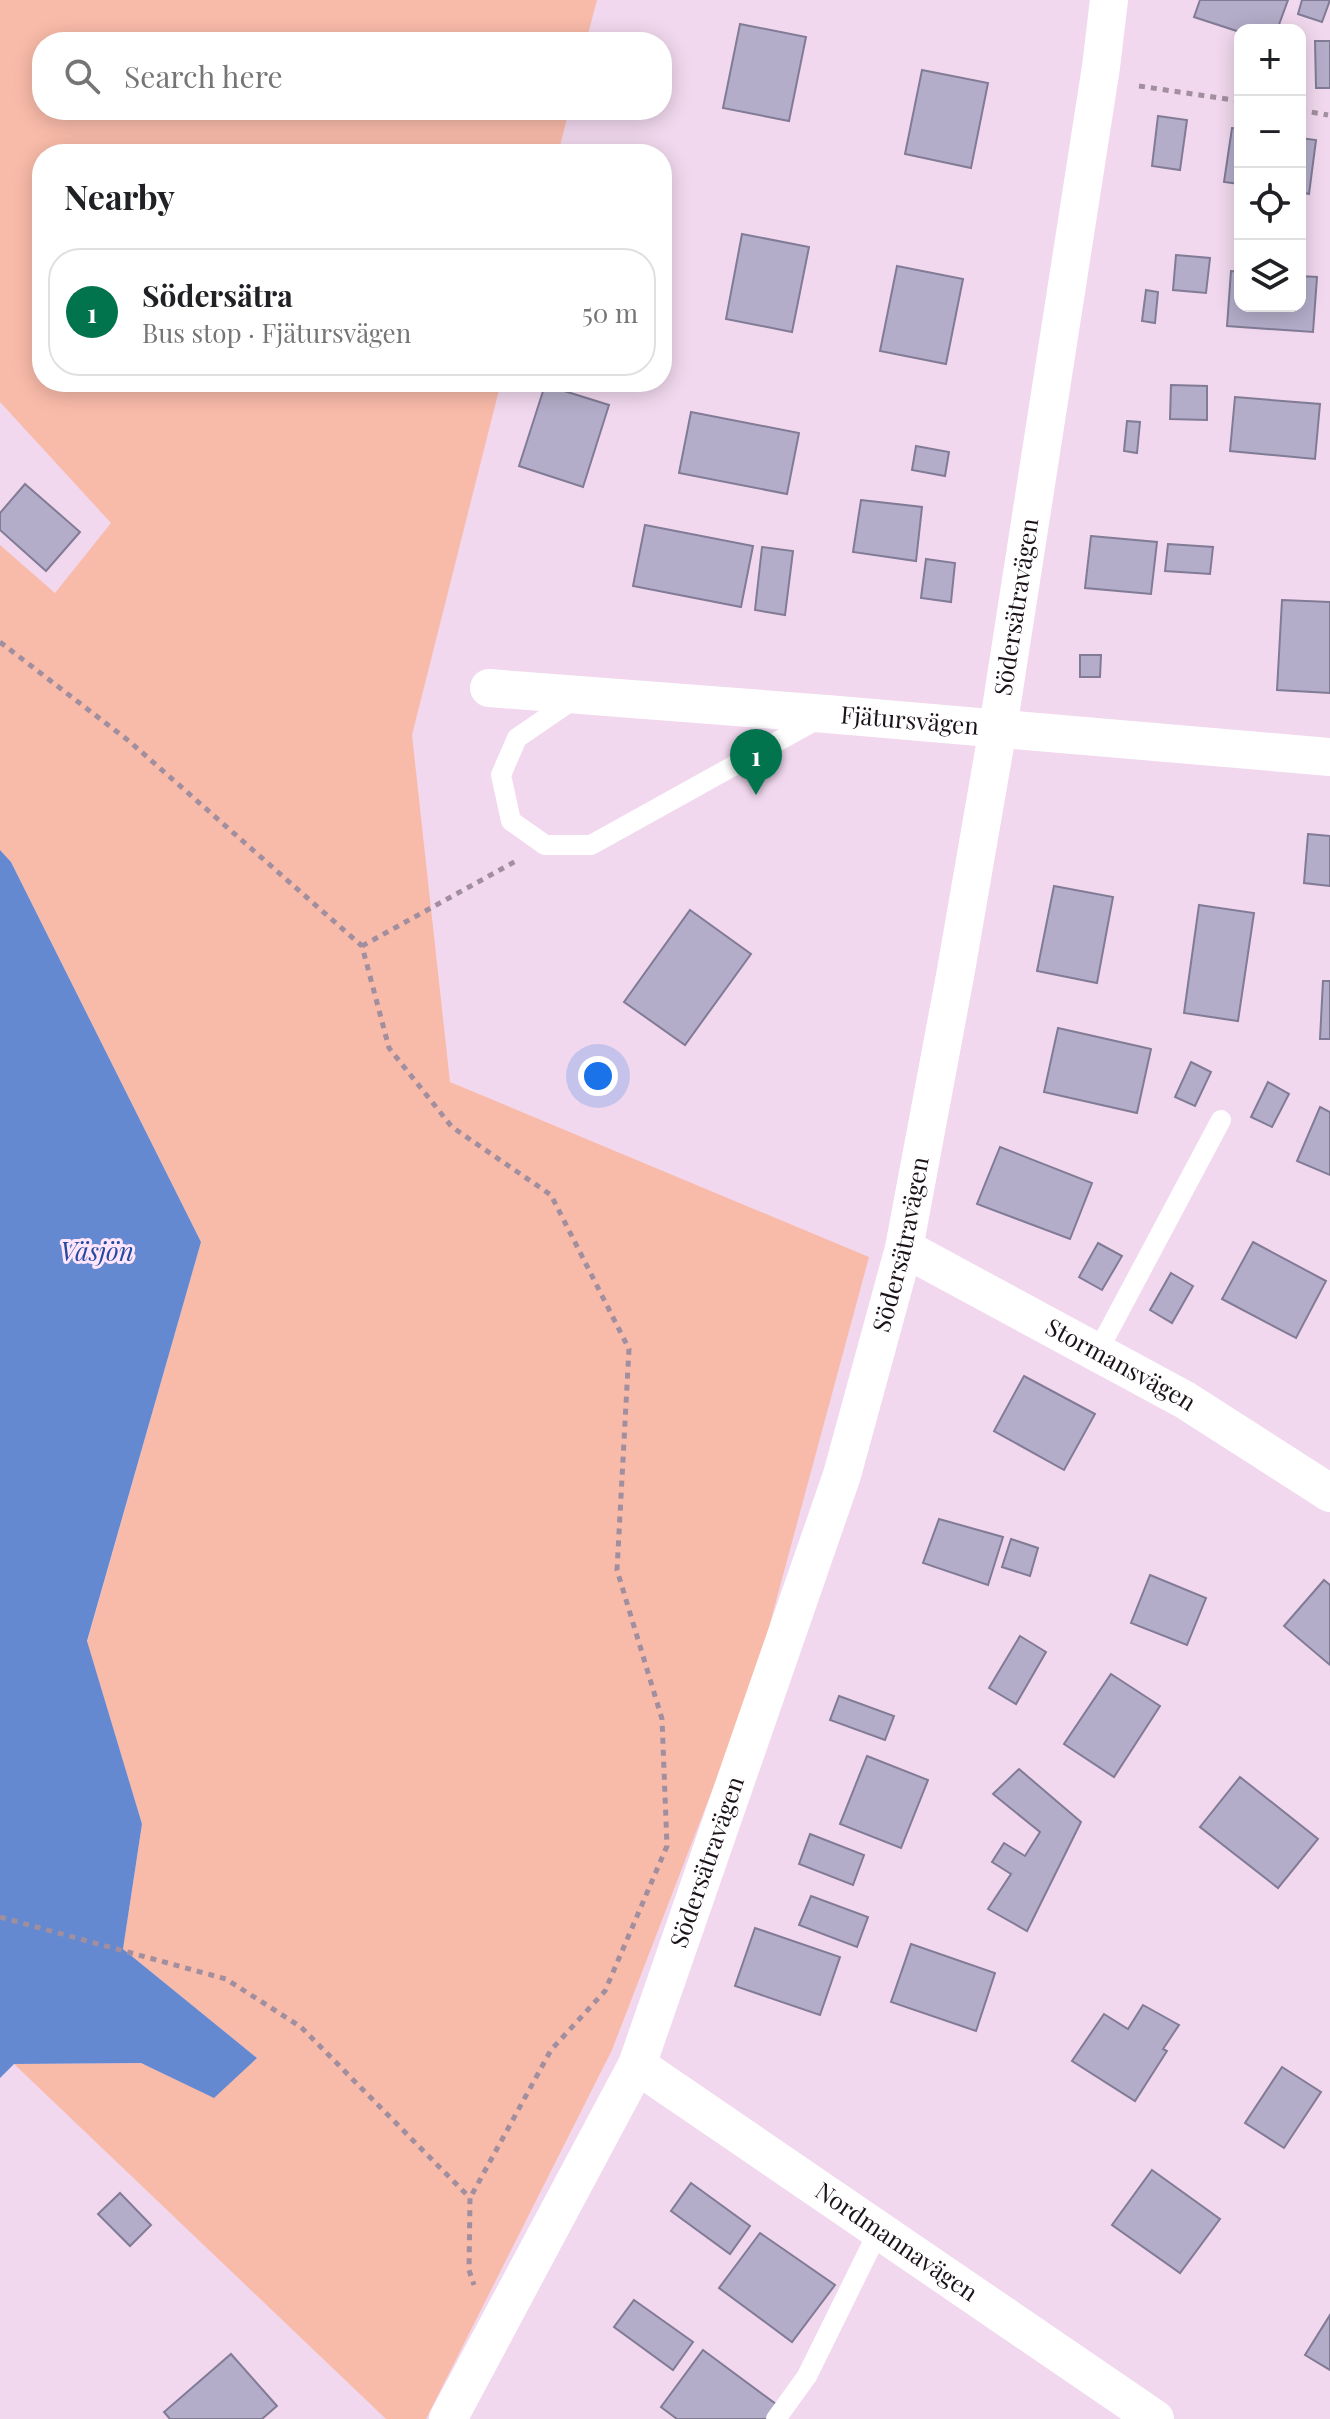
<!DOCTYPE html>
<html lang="en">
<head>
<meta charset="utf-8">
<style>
  :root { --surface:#fff; --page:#f2f2f2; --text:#202124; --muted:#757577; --line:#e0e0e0; --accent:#01734d }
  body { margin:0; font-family:"Playfair Display",serif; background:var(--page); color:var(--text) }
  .controls { position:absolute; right:24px; top:24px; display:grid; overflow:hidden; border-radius:16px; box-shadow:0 4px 20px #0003 }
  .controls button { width:72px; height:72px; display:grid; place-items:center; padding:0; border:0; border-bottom:2px solid var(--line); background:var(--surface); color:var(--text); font:40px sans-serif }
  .you { position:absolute; left:598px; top:1076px; width:28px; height:28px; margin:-20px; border:6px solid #fff; border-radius:50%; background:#1a73e8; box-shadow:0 0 0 12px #1a73e833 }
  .badge { display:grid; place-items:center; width:52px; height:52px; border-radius:50%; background:var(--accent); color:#fff; font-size:26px; font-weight:700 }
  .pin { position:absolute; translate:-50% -66px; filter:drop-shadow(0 2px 4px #0008) }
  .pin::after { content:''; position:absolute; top:42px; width:28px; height:24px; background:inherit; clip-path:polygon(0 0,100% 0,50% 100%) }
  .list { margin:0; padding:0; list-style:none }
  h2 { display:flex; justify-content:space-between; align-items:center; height:104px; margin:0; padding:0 32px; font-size:34px }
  h2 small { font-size:26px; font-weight:400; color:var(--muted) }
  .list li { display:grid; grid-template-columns:52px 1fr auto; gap:24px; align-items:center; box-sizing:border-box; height:128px; margin:0 16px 16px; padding:0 16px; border:2px solid var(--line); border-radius:32px }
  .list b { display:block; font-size:30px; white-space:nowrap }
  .list p { margin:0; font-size:26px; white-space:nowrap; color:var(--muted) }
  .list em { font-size:26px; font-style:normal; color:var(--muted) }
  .icon { flex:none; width:44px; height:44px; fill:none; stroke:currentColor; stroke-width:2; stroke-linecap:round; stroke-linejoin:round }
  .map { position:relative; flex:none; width:1330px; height:2419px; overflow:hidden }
  .search { position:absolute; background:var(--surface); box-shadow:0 4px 20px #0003; left:32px; top:32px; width:640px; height:88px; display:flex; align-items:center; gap:20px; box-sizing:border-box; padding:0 28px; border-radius:32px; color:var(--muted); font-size:30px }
  .panel { position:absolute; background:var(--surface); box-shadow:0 4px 20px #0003; left:32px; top:144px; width:640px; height:248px; border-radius:32px }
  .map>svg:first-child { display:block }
  .green { fill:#f9bba9 }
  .water { fill:#6489d0 }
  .building { fill:#b4adca; stroke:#817b96; stroke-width:2 }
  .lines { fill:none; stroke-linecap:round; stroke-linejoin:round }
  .path { stroke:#a18e9e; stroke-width:5; stroke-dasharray:6 6; stroke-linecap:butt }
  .lane { stroke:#fff; stroke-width:20 }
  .street { stroke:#fff; stroke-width:38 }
  .labels { text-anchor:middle; stroke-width:6; stroke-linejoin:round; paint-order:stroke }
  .street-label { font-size:24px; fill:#1b121a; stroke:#ffe5fc }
  .water-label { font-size:26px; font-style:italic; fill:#224ba0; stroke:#ffe5fc }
</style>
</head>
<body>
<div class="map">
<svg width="1330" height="2419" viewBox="0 0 1330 2419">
  <rect width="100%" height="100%" fill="#f1d8ee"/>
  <path class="green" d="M0,0H597L586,42H42V110H569L558,154H42V382H501L412,735L450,1082L869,1257L755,1679L612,2050L426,2419H386L14,2064L141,2063L214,2097L257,2058L123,1949L142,1824L87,1642L201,1242L11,862L0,850V545L55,593L111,523L0,402Z"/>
  <path class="water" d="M0,850L11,862L201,1242L87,1641L142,1824L123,1949L257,2058L214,2098L141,2063L14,2064L0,2078Z"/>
  <g class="building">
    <path d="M1200,0H1288L1277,30H1240V32L1194,17Z"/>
    <path d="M1302,0H1330L1322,22L1298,14Z"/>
    <path d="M740,24L806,37L789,121L723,108Z"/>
    <path d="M1315,41H1330V88H1316Z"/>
    <path d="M922,70L988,83L971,168L905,154Z"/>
    <path d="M1158,116L1187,120L1180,170L1152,166Z"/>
    <path d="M1232,128L1240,129V184L1224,182Z"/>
    <path d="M1300,138L1316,140L1309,194L1300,192Z"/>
    <path d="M742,234L809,247L792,332L726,319Z"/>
    <path d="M1176,255L1210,258L1206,293L1173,290Z"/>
    <path d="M897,266L963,279L946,364L880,351Z"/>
    <path d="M1231,271L1240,272V306H1300V276L1317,277L1313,332L1227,326Z"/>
    <path d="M1146,290L1158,292L1155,323L1142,321Z"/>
    <path d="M545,385L609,405L583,487L519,466Z"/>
    <path d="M1171,385L1207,386V420L1170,419Z"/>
    <path d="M1235,397L1320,404L1315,459L1230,451Z"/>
    <path d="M691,412L799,433L787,494L679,473Z"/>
    <path d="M1127,421L1140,422L1137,453L1124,451Z"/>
    <path d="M916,446L949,452L945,476L912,470Z"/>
    <path d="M25,484L80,532L46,571L0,530V513Z"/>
    <path d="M861,500L922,507L916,561L853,552Z"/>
    <path d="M645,525L753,546L741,607L633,586Z"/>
    <path d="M1091,536L1157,542L1151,594L1085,588Z"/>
    <path d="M1168,544L1213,547L1210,574L1165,571Z"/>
    <path d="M762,547L793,551L785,615L755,610Z"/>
    <path d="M926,559L955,563L951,602L921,598Z"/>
    <path d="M1282,600L1330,602V693L1277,690Z"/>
    <path d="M1080,655H1101L1100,677H1080Z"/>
    <path d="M1308,834L1330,836V886L1304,883Z"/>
    <path d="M1054,886L1113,897L1097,983L1037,971Z"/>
    <path d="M1199,905L1254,913L1238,1021L1184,1013Z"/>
    <path d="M690,910L751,954L685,1045L624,1002Z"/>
    <path d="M1323,981H1330V1039H1320Z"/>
    <path d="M1058,1028L1151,1049L1137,1113L1044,1092Z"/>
    <path d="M1191,1062L1211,1072L1195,1106L1175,1097Z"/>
    <path d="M1268,1082L1289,1094L1272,1127L1251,1117Z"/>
    <path d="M1320,1107L1330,1112V1175L1297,1161Z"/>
    <path d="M1000,1147L1092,1183L1070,1239L977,1204Z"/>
    <path d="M1253,1242L1326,1281L1296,1338L1222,1299Z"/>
    <path d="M1098,1243L1122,1256L1102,1290L1079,1277Z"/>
    <path d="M1171,1273L1193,1286L1172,1323L1150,1310Z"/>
    <path d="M1024,1376L1095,1414L1064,1470L994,1431Z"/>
    <path d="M939,1519L1003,1537L988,1585L923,1563Z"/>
    <path d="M1011,1539L1038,1548L1030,1576L1002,1567Z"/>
    <path d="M1150,1575L1206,1598L1187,1645L1131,1623Z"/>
    <path d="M1324,1580L1330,1585V1665L1284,1626Z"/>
    <path d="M1020,1636L1046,1652L1016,1704L989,1688Z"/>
    <path d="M1111,1674L1160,1706L1114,1777L1064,1744Z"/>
    <path d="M839,1696L894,1716L885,1740L830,1720Z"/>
    <path d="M867,1756L928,1780L901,1848L840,1824Z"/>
    <path d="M1019,1769L1081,1822L1027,1931L988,1909L1011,1874L992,1862L1004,1843L1025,1856L1040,1832L993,1794Z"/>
    <path d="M1240,1777L1318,1839L1278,1888L1200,1827Z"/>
    <path d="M810,1834L864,1855L853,1885L799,1864Z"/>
    <path d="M811,1896L868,1917L857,1947L799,1925Z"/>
    <path d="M755,1928L840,1957L820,2015L735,1986Z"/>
    <path d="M911,1944L995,1973L976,2031L891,2002Z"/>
    <path d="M1143,2005L1179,2025L1163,2049L1167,2051L1135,2101L1072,2061L1104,2014L1128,2029Z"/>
    <path d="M1282,2067L1321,2092L1284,2148L1245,2123Z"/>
    <path d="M1152,2170L1220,2219L1180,2273L1112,2225Z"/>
    <path d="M691,2183L750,2226L730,2254L671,2211Z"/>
    <path d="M120,2193L151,2225L130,2246L98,2214Z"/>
    <path d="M760,2233L835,2285L792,2342L719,2288Z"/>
    <path d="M634,2300L693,2342L673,2370L614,2327Z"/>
    <path d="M1330,2315V2370L1305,2355Z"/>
    <path d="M703,2350L780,2407L771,2419H677L661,2407Z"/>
    <path d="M231,2354L277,2406L262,2419H170L164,2412Z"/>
  </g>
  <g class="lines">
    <g class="path">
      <path d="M1139,86L1240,101"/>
      <path d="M1300,110L1328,115"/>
      <path d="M0,642L129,741L362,946L389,1048L452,1127L551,1195L629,1349L617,1570L662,1719L667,1846L605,1991L551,2050L470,2198"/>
      <path d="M362,946L516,861"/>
      <path d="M0,1917L226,1979L301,2027L470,2198L469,2270L474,2285"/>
    </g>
    <g class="lane">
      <path d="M577,697L517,738L501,775L511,821L545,845H591L818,719"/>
      <path d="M1098,1351L1221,1120"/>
      <path d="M776,2419L807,2376L879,2230"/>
    </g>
    <g class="street">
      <path id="s1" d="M489,688L827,714L1330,757"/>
      <path id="s2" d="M904,1248L1185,1400L1330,1493"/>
      <path id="s3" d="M637,2065L1155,2419"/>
      <path id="s4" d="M448,2419L637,2065L842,1475L904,1248L955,976L998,728L1101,67L1109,0"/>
    </g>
  </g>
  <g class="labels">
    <g class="street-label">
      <text dy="8" stroke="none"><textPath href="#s4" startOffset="1912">Södersätravägen</textPath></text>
      <text dy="8" stroke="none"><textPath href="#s1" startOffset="422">Fjätursvägen</textPath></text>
      <text dy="8" stroke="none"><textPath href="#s4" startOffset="1264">Södersätravägen</textPath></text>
      <text dy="8" stroke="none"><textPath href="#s2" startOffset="246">Stormansvägen</textPath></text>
      <text dy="8" stroke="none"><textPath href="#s4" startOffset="616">Södersätravägen</textPath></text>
      <text dy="8" stroke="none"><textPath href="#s3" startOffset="314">Nordmannavägen</textPath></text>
    </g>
    <g class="water-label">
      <text x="97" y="1261">Väsjön</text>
    </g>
  </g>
</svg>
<div class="controls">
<button>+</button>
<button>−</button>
<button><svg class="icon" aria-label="locate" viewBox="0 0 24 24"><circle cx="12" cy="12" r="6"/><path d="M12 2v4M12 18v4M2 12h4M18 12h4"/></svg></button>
<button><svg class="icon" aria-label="layers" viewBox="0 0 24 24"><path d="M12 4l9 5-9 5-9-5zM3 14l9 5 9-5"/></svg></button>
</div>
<div class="you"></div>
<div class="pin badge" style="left:756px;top:795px">1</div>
<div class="search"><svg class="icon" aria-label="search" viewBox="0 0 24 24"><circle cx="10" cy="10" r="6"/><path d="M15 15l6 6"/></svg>Search here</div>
<section class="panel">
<h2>Nearby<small></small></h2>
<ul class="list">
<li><span class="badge">1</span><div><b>Södersätra</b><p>Bus stop · Fjätursvägen</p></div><em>50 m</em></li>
</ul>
</section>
</div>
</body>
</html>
